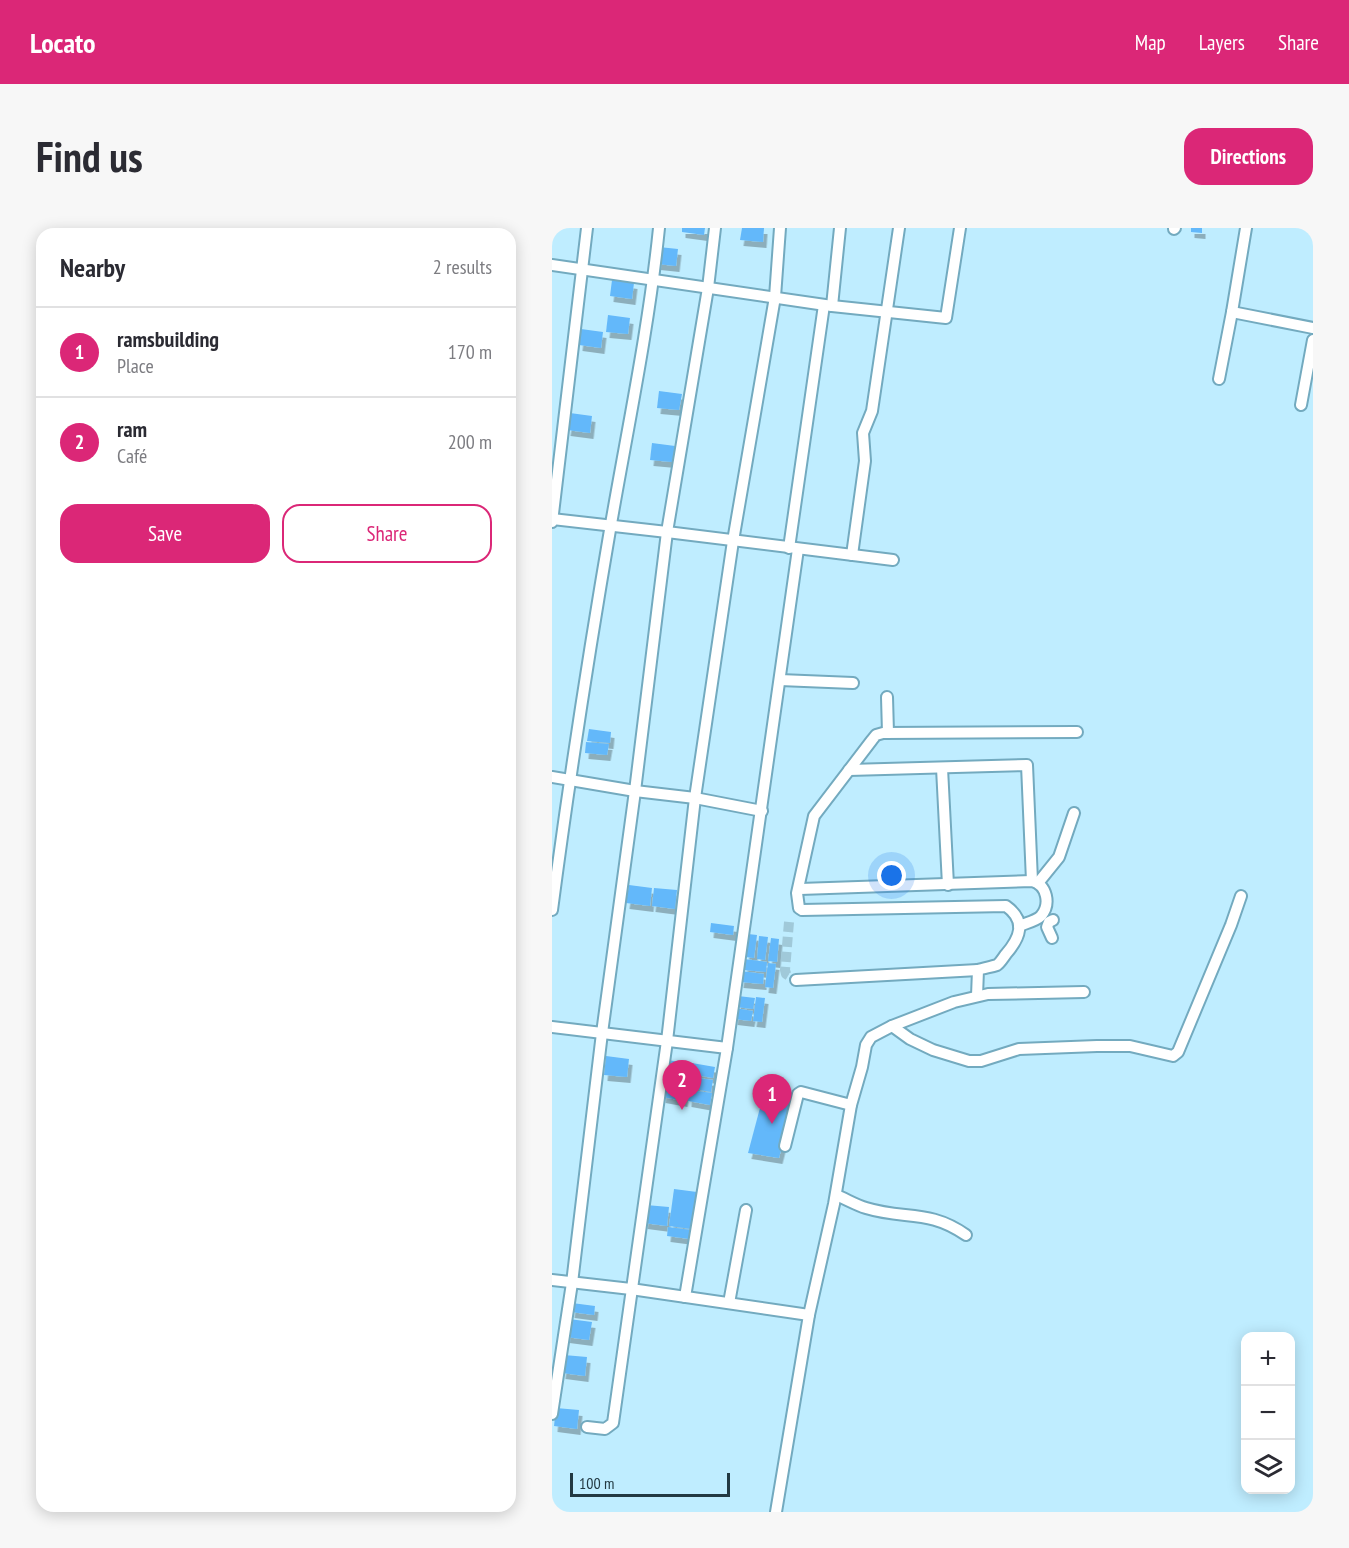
<!DOCTYPE html>
<html lang="en">
<head>
<meta charset="utf-8">
<style>
  :root { --surface:#fff; --page:#f7f7f7; --text:#2b2b33; --muted:#7c7c81; --line:#e1e1e2; --accent:#db2777 }
  body { margin:0; font-family:"PT Sans Narrow",sans-serif; background:var(--page); color:var(--text) }
  .controls { position:absolute; right:18px; bottom:18px; display:grid; overflow:hidden; border-radius:12px; box-shadow:0 3px 15px #0003 }
  .controls button { width:54px; height:54px; display:grid; place-items:center; padding:0; border:0; border-bottom:2px solid var(--line); background:var(--surface); color:var(--text); font:30px sans-serif }
  .scale { position:absolute; left:18px; bottom:15px; width:160px; box-sizing:border-box; padding-left:6px; border:3px solid #223942; border-top:0; font-size:16px; line-height:21px; white-space:nowrap; color:#223942; -webkit-text-stroke:4px #bfedff; paint-order:stroke }
  .you { position:absolute; left:340px; top:648px; width:21px; height:21px; margin:-15px; border:4px solid #fff; border-radius:50%; background:#1a73e8; box-shadow:0 0 0 9px #1a73e833 }
  .badge { display:grid; place-items:center; width:39px; height:39px; border-radius:50%; background:var(--accent); color:#fff; font-size:20px; font-weight:700 }
  .pin { position:absolute; translate:-50% -50px; filter:drop-shadow(0 2px 3px #0008) }
  .pin::after { content:''; position:absolute; top:32px; width:21px; height:18px; background:inherit; clip-path:polygon(0 0,100% 0,50% 100%) }
  .list { margin:0; padding:0; list-style:none }
  h2 { display:flex; justify-content:space-between; align-items:center; height:78px; margin:0; padding:0 24px; font-size:26px }
  h2 small { font-size:20px; font-weight:400; color:var(--muted) }
  .list li { display:grid; grid-template-columns:39px 1fr auto; gap:18px; align-items:center; box-sizing:border-box; height:90px; padding:0 24px; border-top:2px solid var(--line) }
  .list b { display:block; font-size:22px; white-space:nowrap }
  .list p { margin:0; font-size:20px; white-space:nowrap; color:var(--muted) }
  .list em { font-size:20px; font-style:normal; color:var(--muted) }
  .actions { display:flex; gap:12px; padding:18px 24px }
  .actions a { flex:1; padding:14px 0; border:2px solid var(--accent); border-radius:18px; text-align:center; font-size:21px; color:var(--accent) }
  .actions .main { background:var(--accent); color:#fff }
  .icon { flex:none; width:33px; height:33px; fill:none; stroke:currentColor; stroke-width:2; stroke-linecap:round; stroke-linejoin:round }
  .map { position:relative; flex:none; width:761px; height:1284px; overflow:hidden; border-radius:18px }
  header { display:flex; align-items:center; gap:36px; box-sizing:border-box; height:84px; padding:0 30px; background:var(--accent); color:#fff }
  header strong { font-size:28px }
  nav { display:flex; gap:33px; margin-inline-start:auto; font-size:21px }
  .intro { display:flex; align-items:center; justify-content:space-between; box-sizing:border-box; height:144px; padding:0 36px }
  h1 { margin:0; font-size:42px }
  .button { padding:15px 27px; border-radius:18px; background:var(--accent); color:#fff; font-size:21px; font-weight:700 }
  main { display:flex; gap:36px; padding:0 36px }
  aside { flex:1; background:var(--surface); border-radius:18px; box-shadow:0 3px 15px #0003 }
  .map>svg:first-child { display:block }
  .building { fill:#63b8fa; filter:url(#shadow) }
  .lines { fill:none; stroke-linecap:round; stroke-linejoin:round }
  .minor-tunnel { stroke:#a0c9d9; stroke-width:10; stroke-dasharray:10 5; stroke-linecap:butt }
  .minor-casing { stroke:#73aabf; stroke-width:14 }
  .minor { stroke:#fff; stroke-width:10 }
</style>
</head>
<body>
<header>
<strong>Locato</strong>
<nav><a>Map</a><a>Layers</a><a>Share</a></nav>
</header>
<div class="intro"><h1>Find us</h1><a class="button">Directions</a></div>
<main>
<aside>
<h2>Nearby<small>2 results</small></h2>
<ul class="list">
<li><span class="badge">1</span><div><b>ramsbuilding</b><p>Place</p></div><em>170 m</em></li>
<li><span class="badge">2</span><div><b>ram</b><p>Café</p></div><em>200 m</em></li>
</ul>
<div class="actions"><a class="main">Save</a><a>Share</a></div>
</aside>
<div class="map">
<svg width="761" height="1284" viewBox="0 0 761 1284">
  <defs>
    <filter id="shadow"><feDropShadow dx="3.5" dy="6" stdDeviation="0" flood-color="#0004"/></filter>
  </defs>
  <rect width="100%" height="100%" fill="#bfedff"/>
  <g class="building">
    <path d="M130,0H153L152,7L130,4Z"/>
    <path d="M190,0H212L211,14L188,12Z"/>
    <path d="M639,0H650V5L639,4Z"/>
    <path d="M107,19L126,21L124,38L105,36Z"/>
    <path d="M60,52L82,55L80,71L58,68Z"/>
    <path d="M56,87L78,90L76,106L54,104Z"/>
    <path d="M29,101L51,104L49,120L27,117Z"/>
    <path d="M107,163L130,166L127,182L105,180Z"/>
    <path d="M18,185L40,188L38,205L15,202Z"/>
    <path d="M100,215L123,218L120,234L98,232Z"/>
    <path d="M37,501L59,504L58,515L35,513Z"/>
    <path d="M34,514L57,516L55,527L33,525Z"/>
    <path d="M77,657L100,660L98,678L74,675Z"/>
    <path d="M102,660L125,662L123,681L100,678Z"/>
    <path d="M159,695L182,698L181,707L158,704Z"/>
    <path d="M196,706L205,707L202,730L193,729Z"/>
    <path d="M207,708L216,709L213,732L205,731Z"/>
    <path d="M219,710L227,711L225,734L216,733Z"/>
    <path d="M192,731L215,734L214,744L191,742Z"/>
    <path d="M216,735L224,736L221,760L213,759Z"/>
    <path d="M189,743L212,746L211,756L188,754Z"/>
    <path d="M186,768L203,770L201,781L184,779Z"/>
    <path d="M204,769L213,770L210,794L201,793Z"/>
    <path d="M183,780L201,783L199,793L182,791Z"/>
    <path d="M54,828L77,831L75,849L52,847Z"/>
    <path d="M116,832L139,836L137,847L115,843Z"/>
    <path d="M140,835L163,839L161,850L139,846Z"/>
    <path d="M113,845L136,849L134,860L112,856Z"/>
    <path d="M138,849L161,852L159,864L137,860Z"/>
    <path d="M111,858L134,861L132,873L110,869Z"/>
    <path d="M213,861L243,868L227,930L196,925Z"/>
    <path d="M137,862L160,865L158,877L136,873Z"/>
    <path d="M122,961L145,964L140,1001L117,998Z"/>
    <path d="M94,977L117,979L115,998L92,995Z"/>
    <path d="M116,999L139,1002L138,1011L115,1008Z"/>
    <path d="M20,1075L43,1078L42,1087L19,1084Z"/>
    <path d="M17,1091L40,1094L37,1112L14,1109Z"/>
    <path d="M12,1127L35,1129L33,1148L10,1145Z"/>
    <path d="M4,1180L27,1182L25,1201L2,1198Z"/>
  </g>
  <g class="lines">
    <path class="minor-tunnel" d="M237,694L233,742L234,746L244,752"/>
    <defs>
      <g id="minor">
        <path d="M622,1L623,0"/>
        <path d="M0,37L280,78L394,90L408,0"/>
        <path d="M280,78L288,0"/>
        <path d="M680,84L761,100"/>
        <path d="M667,151L680,84L694,0"/>
        <path d="M749,177L761,112"/>
        <path d="M0,291L115,304L341,332"/>
        <path d="M0,294L35,0"/>
        <path d="M237,320L272,77"/>
        <path d="M300,327L313,233L311,205L320,183L347,0"/>
        <path d="M228,452L301,455"/>
        <path d="M335,469L336,505"/>
        <path d="M390,540L396,657"/>
        <path d="M297,542L475,537L480,653"/>
        <path d="M0,549L83,563L143,570L210,583"/>
        <path d="M486,655L507,629L522,585"/>
        <path d="M248,661L480,653C495,657 499,676 489,688C484,693 474,695 467,698"/>
        <path d="M0,682C17,553 37,424 59,296C76,198 97,99 107,0"/>
        <path d="M500,710L495,699L497,694L501,692"/>
        <path d="M244,752L426,742"/>
        <path d="M425,768L426,742C432,740 439,739 445,737C448,735 451,730 454,726C468,710 475,693 454,678L250,682L247,680L245,665L262,588L320,512L324,507L331,505L525,504"/>
        <path d="M340,798L358,811L381,822L417,833H429L467,821L545,818H578L621,828L626,824L679,697L689,668"/>
        <path d="M0,799L175,820L246,321"/>
        <path d="M233,918L246,866L249,864L299,877"/>
        <path d="M284,967C294,971 304,977 314,980C353,992 377,981 414,1007"/>
        <path d="M0,1052L79,1061L257,1087"/>
        <path d="M133,1069L175,820"/>
        <path d="M177,1075L194,982"/>
        <path d="M0,1186L20,1055L50,805L83,563L115,304L156,60L163,0"/>
        <path d="M35,1199L53,1201L61,1195L115,813L143,570L181,313L223,69L228,0"/>
        <path d="M224,1284L257,1087L282,976L299,877L310,839L314,817L319,809L340,798L402,774L436,766L532,764"/>
      </g>
    </defs>
    <use href="#minor" class="minor-casing"/>
    <use href="#minor" class="minor"/>
  </g>
</svg>
<div class="controls">
<button>+</button>
<button>−</button>
<button><svg class="icon" aria-label="layers" viewBox="0 0 24 24"><path d="M12 4l9 5-9 5-9-5zM3 14l9 5 9-5"/></svg></button>
</div>
<div class="scale">100 m</div>
<div class="you"></div>
<div class="pin badge" style="left:220px;top:896px">1</div>
<div class="pin badge" style="left:130px;top:882px">2</div>
</div>
</main>
</body>
</html>
